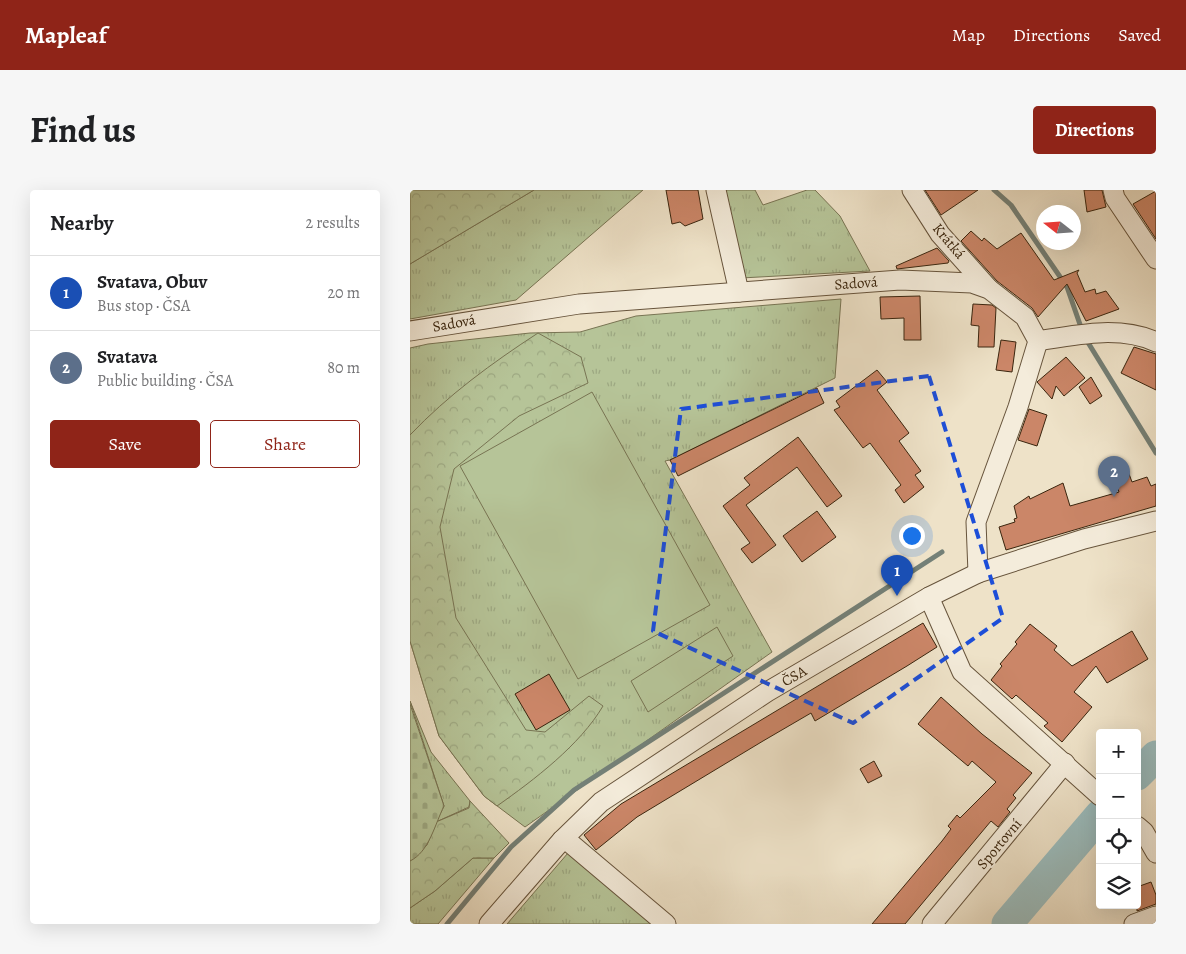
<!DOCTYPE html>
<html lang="en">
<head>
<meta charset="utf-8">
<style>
  :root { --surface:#fff; --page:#f6f6f6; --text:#202124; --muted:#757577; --line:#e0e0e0; --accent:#8f2418 }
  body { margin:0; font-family:Alegreya,serif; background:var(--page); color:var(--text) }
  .controls { position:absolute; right:15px; bottom:15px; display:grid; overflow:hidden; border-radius:5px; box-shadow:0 5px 20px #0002 }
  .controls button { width:45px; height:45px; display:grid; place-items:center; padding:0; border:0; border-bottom:1px solid var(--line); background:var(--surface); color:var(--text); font:25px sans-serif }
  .compass { position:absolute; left:626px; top:15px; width:45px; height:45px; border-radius:50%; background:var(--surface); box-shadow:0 5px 20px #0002; rotate:287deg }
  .you { position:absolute; left:501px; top:345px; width:18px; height:18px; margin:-12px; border:4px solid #fff; border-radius:50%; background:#1a73e8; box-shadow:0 0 0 8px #1a73e833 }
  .badge { display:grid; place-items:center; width:32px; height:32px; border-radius:50%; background:var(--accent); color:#fff; font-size:16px; font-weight:700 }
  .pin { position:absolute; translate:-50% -41px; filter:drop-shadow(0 1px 2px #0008) }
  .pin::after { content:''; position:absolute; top:26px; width:18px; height:15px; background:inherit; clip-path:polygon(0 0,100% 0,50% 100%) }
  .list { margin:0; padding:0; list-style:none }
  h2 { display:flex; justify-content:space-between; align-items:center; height:65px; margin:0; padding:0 20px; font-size:21px }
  h2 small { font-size:16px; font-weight:400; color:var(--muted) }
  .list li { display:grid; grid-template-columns:32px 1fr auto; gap:15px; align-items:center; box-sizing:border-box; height:75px; padding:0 20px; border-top:1px solid var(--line) }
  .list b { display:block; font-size:19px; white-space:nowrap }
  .list p { margin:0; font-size:16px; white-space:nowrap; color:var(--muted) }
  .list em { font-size:16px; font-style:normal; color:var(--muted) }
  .actions { display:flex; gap:10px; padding:15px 20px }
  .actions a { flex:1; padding:11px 0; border:1px solid var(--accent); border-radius:5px; text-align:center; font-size:18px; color:var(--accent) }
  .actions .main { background:var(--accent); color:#fff }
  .icon { flex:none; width:28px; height:28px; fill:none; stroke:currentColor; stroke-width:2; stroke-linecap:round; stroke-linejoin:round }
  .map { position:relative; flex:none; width:746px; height:734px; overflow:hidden; border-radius:5px }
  header { display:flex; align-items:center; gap:30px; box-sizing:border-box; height:70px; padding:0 25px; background:var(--accent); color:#fff }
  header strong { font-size:24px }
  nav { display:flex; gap:28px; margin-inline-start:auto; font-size:18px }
  .intro { display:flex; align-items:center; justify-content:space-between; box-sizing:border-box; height:120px; padding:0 30px }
  h1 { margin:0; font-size:35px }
  .button { padding:12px 22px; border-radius:5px; background:var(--accent); color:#fff; font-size:18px; font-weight:700 }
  main { display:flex; gap:30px; padding:0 30px }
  aside { flex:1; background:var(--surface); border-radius:5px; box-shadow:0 5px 20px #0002 }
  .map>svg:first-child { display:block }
  .grass { fill:url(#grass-tufts); stroke:#787453 }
  .forest { fill:url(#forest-crowns); stroke:#787453 }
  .cemetery { fill:url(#cemetery-stones); stroke:#787453 }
  .green { fill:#b6c498; stroke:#787453 }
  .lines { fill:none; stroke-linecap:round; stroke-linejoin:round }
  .stream { stroke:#748077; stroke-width:5 }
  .river { stroke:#9bbcbd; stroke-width:31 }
  .building { fill:#cb8668; stroke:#3a250e }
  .minor-casing { stroke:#67543c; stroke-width:21 }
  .minor { stroke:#f4ecdb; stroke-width:19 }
  .marked { fill:none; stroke:#1d4ed8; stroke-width:4; stroke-dasharray:10 6; stroke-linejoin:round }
  .labels { text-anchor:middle; stroke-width:4; stroke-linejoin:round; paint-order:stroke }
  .street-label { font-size:15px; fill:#3a250e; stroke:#f4ecdb }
</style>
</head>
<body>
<header>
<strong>Mapleaf</strong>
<nav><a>Map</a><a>Directions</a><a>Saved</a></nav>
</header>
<div class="intro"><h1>Find us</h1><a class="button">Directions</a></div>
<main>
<aside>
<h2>Nearby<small>2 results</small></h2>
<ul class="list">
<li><span class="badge" style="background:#1a4fb4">1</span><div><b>Svatava, Obuv</b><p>Bus stop · ČSA</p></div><em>20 m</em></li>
<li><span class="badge" style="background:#5c6f8a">2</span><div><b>Svatava</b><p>Public building · ČSA</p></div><em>80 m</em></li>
</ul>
<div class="actions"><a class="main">Save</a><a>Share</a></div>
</aside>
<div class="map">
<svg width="746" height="734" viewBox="0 0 746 734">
  <defs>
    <pattern id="grass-tufts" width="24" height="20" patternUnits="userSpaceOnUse" patternTransform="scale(1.25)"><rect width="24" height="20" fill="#b6c498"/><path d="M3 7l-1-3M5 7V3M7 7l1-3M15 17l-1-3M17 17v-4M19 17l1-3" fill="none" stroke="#9da882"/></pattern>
    <pattern id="forest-crowns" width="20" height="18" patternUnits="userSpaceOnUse" patternTransform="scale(1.25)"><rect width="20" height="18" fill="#b6c498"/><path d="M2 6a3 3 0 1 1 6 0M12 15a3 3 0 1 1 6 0" fill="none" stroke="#9da882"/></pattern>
    <pattern id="cemetery-stones" width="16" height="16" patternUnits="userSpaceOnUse" patternTransform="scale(1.25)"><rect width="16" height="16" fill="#b6c498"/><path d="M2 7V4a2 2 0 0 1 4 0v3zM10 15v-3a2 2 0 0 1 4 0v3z" fill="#9da882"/></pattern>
  </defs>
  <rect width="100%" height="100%" fill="#eee2c8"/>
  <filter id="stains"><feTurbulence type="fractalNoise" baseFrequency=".004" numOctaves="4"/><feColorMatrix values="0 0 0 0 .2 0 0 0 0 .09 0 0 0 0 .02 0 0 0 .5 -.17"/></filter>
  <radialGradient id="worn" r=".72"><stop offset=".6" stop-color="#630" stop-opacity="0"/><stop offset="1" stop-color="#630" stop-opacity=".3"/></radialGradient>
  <g class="grass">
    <path d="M124,0H233L106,110L0,129V74Z"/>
    <path d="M313,0H345L353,15L397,0H405L430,26L460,81L331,88Z"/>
    <path d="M431,109L425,188L260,270L255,271L362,462L115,637L74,606L29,546L0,451V158L18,154L120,143L170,142L226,126Z"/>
    <path d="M0,511L21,562L60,611L59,617L26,632L34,616Z"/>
    <path d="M158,663L243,734H97Z"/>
    <path d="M63,668H84L28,734H0V718L25,701Z"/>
  </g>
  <g class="forest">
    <path d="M0,0H124L0,74Z"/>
    <path d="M128,143L171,167L178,193L109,226L44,279L30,337L46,428L116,540L135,542L179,506L193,516C170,555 124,590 87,616L74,606L29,546L0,451V245C38,205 82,173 128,143Z"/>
    <path d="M60,611L99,653L84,668H63L25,701L0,718V671L17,655L26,632L59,618Z"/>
  </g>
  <path class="cemetery" d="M0,514L34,616C25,634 19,662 0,671Z"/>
  <g class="green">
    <path d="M182,202L300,415L168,489L50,276Z"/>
    <path d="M307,437L323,466L238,522L221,491Z"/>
  </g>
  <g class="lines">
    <g class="stream">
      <path d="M584,0L601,15L657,97L674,146L746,263"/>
      <path d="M37,734L101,657L164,600L532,362"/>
    </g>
    <g class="river">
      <path d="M727,585L746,566"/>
      <path d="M597,734L690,625"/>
    </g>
  </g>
  <g class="building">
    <path d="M256,0H288L293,29L275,36L270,32L262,34Z"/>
    <path d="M515,0H568L531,25Z"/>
    <path d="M674,0H692L696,17L677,22Z"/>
    <path d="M746,1V49L723,14Z"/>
    <path d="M561,41L572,51L574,48L587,59L611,43L644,90L669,80L667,83L675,102L685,99L686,104L696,101L709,119L676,131L657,94L628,127L622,118L587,91L551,51Z"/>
    <path d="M527,58L539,71L538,73L487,79L486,76Z"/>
    <path d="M510,106L511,150H494V128L471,129L470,107Z"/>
    <path d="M563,114L582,115L586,118L584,157H568L569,136L561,135Z"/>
    <path d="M591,150L606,152L602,182L586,180Z"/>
    <path d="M724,157L746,164V200L711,183Z"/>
    <path d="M656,167L675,188L654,206L646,196L642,209L627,192Z"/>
    <path d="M467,180L477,192L467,200L499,243L489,251L511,281L505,285L514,297L494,313L485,300L491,295L460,253L453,258L424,220L430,217L426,211Z"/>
    <path d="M681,187L692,206L680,214L669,197Z"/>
    <path d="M407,198L414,213L268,286L260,270Z"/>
    <path d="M619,219L637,225L627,256L608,250Z"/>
    <path d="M388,247L432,306L417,317L387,277L336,315L366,355L342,373L331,359L340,353L313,316L340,295L334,288Z"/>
    <path d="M715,273L722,292L737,287L741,296L746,294V316L596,360L589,337L605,332L604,329L607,328L604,316L619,306L620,309L653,293L660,316L709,302L701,277Z"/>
    <path d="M407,321L426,347L392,372L373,346Z"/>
    <path d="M513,433L527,457L497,476L405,531L401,523L353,551L227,627L186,660L174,645L211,614Z"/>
    <path d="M620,434L647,456L644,460L662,476L722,441L738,469L697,493L686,476L664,502L682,517L652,552L634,536L638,533L606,505L602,509L581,490L592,476L590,474L607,454L605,452Z"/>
    <path d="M139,484L160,520L126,540L105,504Z"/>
    <path d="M531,507L572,544L622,583L603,605L606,608L597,619L600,622L588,637L581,631L495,734H462L532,651L541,639L538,636L547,625L550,628L586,592L562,571L558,576L508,534Z"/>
    <path d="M464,571L472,586L458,593L450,579Z"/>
    <path d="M741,692L746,705V714L727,721V697Z"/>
  </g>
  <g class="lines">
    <defs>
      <g id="minor">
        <path d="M306,0L329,102"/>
        <path d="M502,0L530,44L579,99"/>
        <path d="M703,0L705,8L746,69"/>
        <path d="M0,141L169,114L490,90L562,93L579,99L615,127L628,151L608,217L566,332L568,383"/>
        <path d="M628,151C665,145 710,135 746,152"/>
        <path d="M519,407L552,482L690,606"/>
        <path d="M727,636L734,642L746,663"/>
        <path d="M152,650L160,653L256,734"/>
        <path d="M79,734L152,650L191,612L357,502L519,407L568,383L674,349L746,331"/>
        <path d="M522,734L655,573"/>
        <path d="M724,734L746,726"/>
      </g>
    </defs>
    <use href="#minor" class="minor-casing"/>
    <use href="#minor" class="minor"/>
  </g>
  <path class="marked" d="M519,186L593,428L443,533L243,441L271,219Z"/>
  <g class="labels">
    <g class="street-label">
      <text transform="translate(539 51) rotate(50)" y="5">Krátká</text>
      <text transform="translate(446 93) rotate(-4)" y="5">Sadová</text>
      <text transform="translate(44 133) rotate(-10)" y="5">Sadová</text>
      <text transform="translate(384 486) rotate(-30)" y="5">ČSA</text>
      <text transform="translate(589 654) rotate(-50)" y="5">Sportovní</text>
    </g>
  </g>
  <rect width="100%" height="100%" filter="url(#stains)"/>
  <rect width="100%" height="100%" fill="url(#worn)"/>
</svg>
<div class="controls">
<button>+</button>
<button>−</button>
<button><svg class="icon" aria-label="locate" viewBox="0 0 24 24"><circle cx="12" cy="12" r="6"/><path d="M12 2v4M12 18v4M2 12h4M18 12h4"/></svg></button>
<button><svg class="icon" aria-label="layers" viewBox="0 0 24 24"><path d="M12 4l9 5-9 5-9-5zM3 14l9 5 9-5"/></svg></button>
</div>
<svg class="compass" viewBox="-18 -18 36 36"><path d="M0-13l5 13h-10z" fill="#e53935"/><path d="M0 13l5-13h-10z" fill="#757577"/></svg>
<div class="you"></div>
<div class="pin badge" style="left:487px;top:406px;background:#1a4fb4">1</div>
<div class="pin badge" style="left:704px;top:307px;background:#5c6f8a">2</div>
</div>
</main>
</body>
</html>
